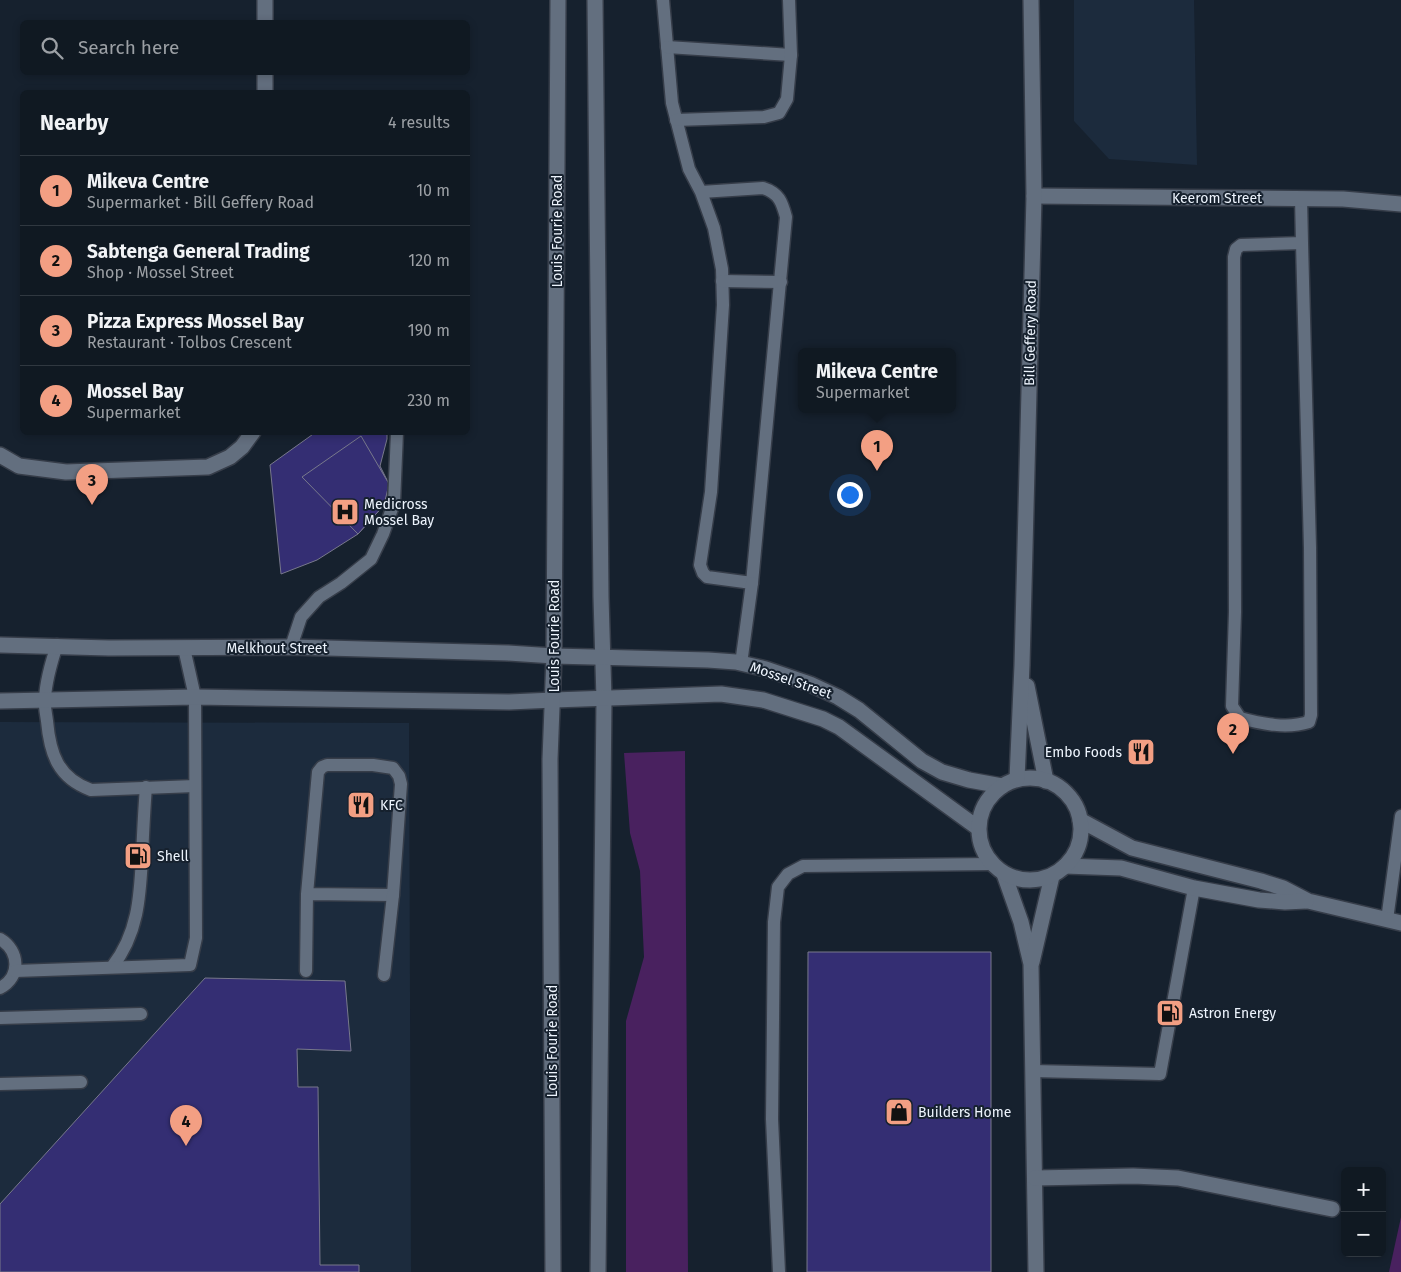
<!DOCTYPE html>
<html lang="en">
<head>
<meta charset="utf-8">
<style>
  :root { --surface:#101922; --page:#19222a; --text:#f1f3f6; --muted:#9ca0a5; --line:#303840; --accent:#f39f83 }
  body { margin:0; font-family:"Fira Sans",sans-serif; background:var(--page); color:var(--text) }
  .controls { position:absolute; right:15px; bottom:15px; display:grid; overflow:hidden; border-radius:8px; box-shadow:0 2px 8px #0003 }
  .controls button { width:45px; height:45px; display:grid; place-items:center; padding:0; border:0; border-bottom:1px solid var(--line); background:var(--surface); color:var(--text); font:25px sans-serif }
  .you { position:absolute; left:849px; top:494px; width:18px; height:18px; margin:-12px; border:4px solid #fff; border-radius:50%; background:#1a73e8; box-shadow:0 0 0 8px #1a73e833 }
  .badge { display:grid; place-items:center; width:32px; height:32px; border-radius:50%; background:var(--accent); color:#111; font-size:16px; font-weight:700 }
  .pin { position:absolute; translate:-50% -41px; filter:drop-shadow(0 1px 2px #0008) }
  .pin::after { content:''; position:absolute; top:26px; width:18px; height:15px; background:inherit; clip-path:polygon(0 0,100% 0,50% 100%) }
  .popup { position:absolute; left:798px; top:348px; width:158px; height:65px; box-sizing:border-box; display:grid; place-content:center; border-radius:8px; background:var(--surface); filter:drop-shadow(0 1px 4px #0005); font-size:16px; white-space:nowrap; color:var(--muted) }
  .popup b { font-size:19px; color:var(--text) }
  .popup::after { content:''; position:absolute; left:50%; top:100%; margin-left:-10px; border:10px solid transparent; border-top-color:var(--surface) }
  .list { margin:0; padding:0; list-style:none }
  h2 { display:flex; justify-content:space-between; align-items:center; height:65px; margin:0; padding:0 20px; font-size:21px }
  h2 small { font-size:16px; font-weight:400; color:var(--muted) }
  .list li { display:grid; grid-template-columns:32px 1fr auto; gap:15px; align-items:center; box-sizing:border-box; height:70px; padding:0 20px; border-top:1px solid var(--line) }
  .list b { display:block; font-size:19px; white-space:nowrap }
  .list p { margin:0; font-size:16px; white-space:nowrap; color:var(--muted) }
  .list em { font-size:16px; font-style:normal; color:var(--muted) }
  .icon { flex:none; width:28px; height:28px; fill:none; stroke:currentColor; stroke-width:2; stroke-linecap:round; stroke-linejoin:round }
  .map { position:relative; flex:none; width:1401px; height:1272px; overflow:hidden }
  .search { position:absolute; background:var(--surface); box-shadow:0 2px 8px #0003; left:20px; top:20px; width:450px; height:55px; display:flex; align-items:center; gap:12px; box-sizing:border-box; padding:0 18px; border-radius:8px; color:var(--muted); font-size:19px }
  .panel { position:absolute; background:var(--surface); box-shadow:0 2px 8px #0003; left:20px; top:90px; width:450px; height:345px; border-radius:8px }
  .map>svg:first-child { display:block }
  .built { fill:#1c2b3d }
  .green { fill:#49215f }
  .building { fill:#342e73; stroke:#78798c }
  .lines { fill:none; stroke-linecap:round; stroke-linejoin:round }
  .lane-casing { stroke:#363d49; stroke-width:15 }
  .street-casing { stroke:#363d49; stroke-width:18 }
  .secondary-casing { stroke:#363d49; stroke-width:18 }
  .lane { stroke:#636f7f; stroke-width:12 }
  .street { stroke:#636f7f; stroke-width:15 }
  .secondary { stroke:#636f7f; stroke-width:15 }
  .labels { text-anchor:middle; stroke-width:4; stroke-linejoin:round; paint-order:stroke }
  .street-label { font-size:14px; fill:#edf4fd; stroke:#16212e }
  .poi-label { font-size:14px; fill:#edf4fd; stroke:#16212e; text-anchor:start }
</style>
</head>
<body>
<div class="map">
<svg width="1401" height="1272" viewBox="0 0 1401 1272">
  <rect width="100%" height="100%" fill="#16212e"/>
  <g class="built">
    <path d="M1074,0H1194L1197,165L1109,159L1074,121Z"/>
    <path d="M0,722L409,723L411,1272H0Z"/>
  </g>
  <g class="green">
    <path d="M685,751L688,1272H626V1021L644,957L640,871L630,833L624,753Z"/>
    <path d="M1401,1217V1272H1389Z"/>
  </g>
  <g class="building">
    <path d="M316,432H387V439L380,466L389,484L384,505L358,534L317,560L281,574L270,465Z"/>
    <path d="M361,436L389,484L384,505L358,534L302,477Z"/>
    <path d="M808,952H991V1272H807Z"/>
    <path d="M205,978L345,981L351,1051L297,1049L298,1087H318L320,1265H359V1272H0V1204Z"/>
  </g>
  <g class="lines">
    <defs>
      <g id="lane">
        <path d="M663,0L672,103L689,169L701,192L714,228L722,269L723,305L711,492L700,565L703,573L707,577L752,583L786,217C782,202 779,193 763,188L701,192"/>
        <path d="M667,47L791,55"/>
        <path d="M676,120L764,117L779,113L787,99L791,55L789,0"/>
        <path d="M1301,198L1302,243L1310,548L1311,715L1309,722C1287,729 1262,724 1240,718L1232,706L1235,612L1234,257L1236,249L1241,245L1302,243"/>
        <path d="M722,281L781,282"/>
        <path d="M57,645C51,663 46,680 45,698C44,705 46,713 47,721C50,754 58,778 91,790L195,786"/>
        <path d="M291,647L301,617L319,597L341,583L371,559L383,534L394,503L397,432"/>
        <path d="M741,664L752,583"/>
        <path d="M1387,920L1401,816"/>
        <path d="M0,939C20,951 21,977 0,988"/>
        <path d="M112,967C138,934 140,897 142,857C143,834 144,811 146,787"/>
        <path d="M15,971L190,965L196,938L195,697L184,648"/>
        <path d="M306,971L307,894L318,772L322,767L327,765H373L393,768L399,776L401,784L393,895L307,894"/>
        <path d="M384,975L393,895"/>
        <path d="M0,1018L141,1014"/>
        <path d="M1033,1071L1160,1074L1194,888"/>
        <path d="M0,1084L81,1082"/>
        <path d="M779,1272L772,1119L774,922L778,887L788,874L803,866L992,864"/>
      </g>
      <g id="street">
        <path d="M265,0V22"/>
        <path d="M265,72V92"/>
        <path d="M1034,196L1343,199L1401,204"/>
        <path d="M0,455L19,466L66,472L208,467L230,457L242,447L253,432"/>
        <path d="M0,645L109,648L291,647L508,653L554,656"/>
        <path d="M0,701L195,697L509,702L554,700"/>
        <path d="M1080,820L1132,848L1261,881L1283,888L1308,901L1401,923"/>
        <path d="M1065,866L1121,868L1194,888L1259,900L1285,902L1306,901"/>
        <path d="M1004,874L1021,922L1031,964L1036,1272"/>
        <path d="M1032,962L1052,876"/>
        <path d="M1035,1178L1133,1176L1178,1178L1332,1209"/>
      </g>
      <g id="secondary">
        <path d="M595,0L601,597L604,699L598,1272"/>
        <path d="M554,656L708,660L736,662L766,669L810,684L838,697L859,710L922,761L942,772L969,780L1002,786"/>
        <path d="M1027,686L1046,781"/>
        <path d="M554,700L721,694L763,700L823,719L839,727L978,828"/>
        <circle cx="1030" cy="829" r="51"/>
        <path d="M1017,779L1022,665L1034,196L1031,0"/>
        <path d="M553,1272L550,759L554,656L558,0"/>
      </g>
    </defs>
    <use href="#lane" class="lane-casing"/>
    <use href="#street" class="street-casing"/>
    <use href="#secondary" class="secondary-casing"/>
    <use href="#lane" class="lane"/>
    <use href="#street" class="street"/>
    <use href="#secondary" class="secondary"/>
  </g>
  <defs>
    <symbol id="hospital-square" viewBox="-11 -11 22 22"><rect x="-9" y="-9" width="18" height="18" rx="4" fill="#f39f83" stroke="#16212e"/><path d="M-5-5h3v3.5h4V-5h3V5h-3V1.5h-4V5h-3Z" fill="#111"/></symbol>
    <symbol id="restaurant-square" viewBox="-11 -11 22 22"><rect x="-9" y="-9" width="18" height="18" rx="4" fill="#f39f83" stroke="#16212e"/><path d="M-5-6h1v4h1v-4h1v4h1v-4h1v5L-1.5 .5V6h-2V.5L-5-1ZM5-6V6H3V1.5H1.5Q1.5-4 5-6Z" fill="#111"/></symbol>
    <symbol id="fuel-square" viewBox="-11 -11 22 22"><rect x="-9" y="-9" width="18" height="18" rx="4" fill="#f39f83" stroke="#16212e"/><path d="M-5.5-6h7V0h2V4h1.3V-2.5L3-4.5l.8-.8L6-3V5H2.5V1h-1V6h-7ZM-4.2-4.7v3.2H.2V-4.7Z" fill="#111"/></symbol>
    <symbol id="shop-square" viewBox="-11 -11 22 22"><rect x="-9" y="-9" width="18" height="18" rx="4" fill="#f39f83" stroke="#16212e"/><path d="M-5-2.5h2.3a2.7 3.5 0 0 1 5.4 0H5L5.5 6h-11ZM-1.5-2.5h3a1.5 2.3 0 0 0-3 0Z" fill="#111"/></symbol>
  </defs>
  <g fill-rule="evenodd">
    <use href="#hospital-square" x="329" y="496" width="32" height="32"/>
    <use href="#restaurant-square" x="1125" y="736" width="32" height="32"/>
    <use href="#restaurant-square" x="345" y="789" width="32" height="32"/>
    <use href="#fuel-square" x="122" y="840" width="32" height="32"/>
    <use href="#fuel-square" x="1154" y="997" width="32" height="32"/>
    <use href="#shop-square" x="883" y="1096" width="32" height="32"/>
  </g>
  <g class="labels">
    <g class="street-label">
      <text x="1217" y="203">Keerom Street</text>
      <text transform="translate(557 231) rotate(-90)" y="5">Louis Fourie Road</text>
      <text transform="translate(1030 333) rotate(-89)" y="5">Bill Geffery Road</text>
      <text transform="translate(554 636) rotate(-90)" y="5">Louis Fourie Road</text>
      <text x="277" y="653">Melkhout Street</text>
      <text transform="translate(791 680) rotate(19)" y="5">Mossel Street</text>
      <text transform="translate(552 1041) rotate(-90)" y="5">Louis Fourie Road</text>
    </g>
    <g class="poi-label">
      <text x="364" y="509">Medicross<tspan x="364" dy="16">Mossel Bay</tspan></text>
      <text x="1122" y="757" text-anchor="end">Embo Foods</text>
      <text x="380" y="810">KFC</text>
      <text x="157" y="861">Shell</text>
      <text x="1189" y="1018">Astron Energy</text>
      <text x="918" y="1117">Builders Home</text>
    </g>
  </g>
</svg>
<div class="controls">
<button>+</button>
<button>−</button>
</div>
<div class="you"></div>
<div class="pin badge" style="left:877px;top:471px">1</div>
<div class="popup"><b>Mikeva Centre</b>Supermarket</div>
<div class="pin badge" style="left:1233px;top:754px">2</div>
<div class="pin badge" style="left:92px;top:505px">3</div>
<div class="pin badge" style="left:186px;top:1146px">4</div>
<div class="search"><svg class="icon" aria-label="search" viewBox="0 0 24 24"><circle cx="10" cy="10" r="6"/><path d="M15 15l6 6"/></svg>Search here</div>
<section class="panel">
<h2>Nearby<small>4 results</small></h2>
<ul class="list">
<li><span class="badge">1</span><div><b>Mikeva Centre</b><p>Supermarket · Bill Geffery Road</p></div><em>10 m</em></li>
<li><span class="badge">2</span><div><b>Sabtenga General Trading</b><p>Shop · Mossel Street</p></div><em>120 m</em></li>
<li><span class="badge">3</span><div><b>Pizza Express Mossel Bay</b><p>Restaurant · Tolbos Crescent</p></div><em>190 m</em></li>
<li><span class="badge">4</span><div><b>Mossel Bay</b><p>Supermarket</p></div><em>230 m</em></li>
</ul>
</section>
</div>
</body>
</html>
